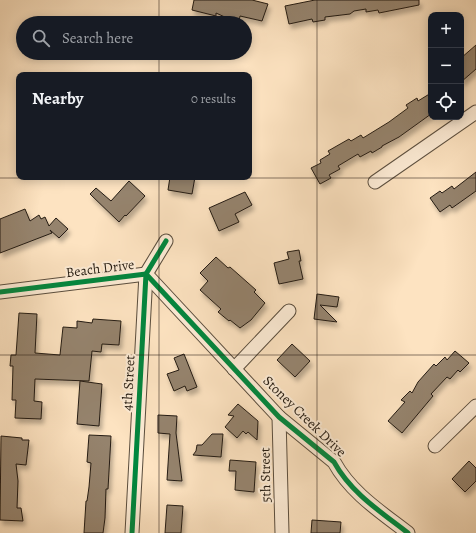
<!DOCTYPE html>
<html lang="en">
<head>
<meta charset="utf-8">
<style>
  :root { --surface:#171b24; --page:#20242c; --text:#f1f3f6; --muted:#9ea1a6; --line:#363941 }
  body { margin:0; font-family:Alegreya,serif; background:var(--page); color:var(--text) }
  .controls { position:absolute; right:12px; top:12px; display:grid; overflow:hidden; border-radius:8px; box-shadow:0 2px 10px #0003 }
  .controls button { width:36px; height:36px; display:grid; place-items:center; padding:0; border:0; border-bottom:1px solid var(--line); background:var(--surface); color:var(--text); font:20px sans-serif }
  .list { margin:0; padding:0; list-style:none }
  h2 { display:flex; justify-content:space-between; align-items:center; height:52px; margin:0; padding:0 16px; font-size:17px }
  h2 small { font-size:13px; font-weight:400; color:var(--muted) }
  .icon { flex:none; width:22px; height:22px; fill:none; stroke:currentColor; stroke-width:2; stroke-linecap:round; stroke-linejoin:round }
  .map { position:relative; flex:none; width:476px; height:533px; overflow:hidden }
  .search { position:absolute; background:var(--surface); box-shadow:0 2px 10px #0003; left:16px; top:16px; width:236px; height:44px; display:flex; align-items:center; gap:10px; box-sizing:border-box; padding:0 14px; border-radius:22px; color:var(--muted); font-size:15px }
  .panel { position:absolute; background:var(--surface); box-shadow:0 2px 10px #0003; left:16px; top:72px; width:236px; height:108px; border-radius:8px }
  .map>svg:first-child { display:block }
  .building { fill:#95836d; stroke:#251c12; filter:url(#shadow) }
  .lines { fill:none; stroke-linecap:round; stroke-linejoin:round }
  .street-casing { stroke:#5b4e3e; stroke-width:15 }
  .street { stroke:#feedd7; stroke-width:13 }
  .cycleway-casing { stroke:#feedd7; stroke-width:8 }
  .cycleway { stroke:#00873e; stroke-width:5 }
  .grid { fill:none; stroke:#251c12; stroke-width:1; stroke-opacity:0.55 }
  .labels { text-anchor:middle; stroke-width:4; stroke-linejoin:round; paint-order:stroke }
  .street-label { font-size:14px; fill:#251c12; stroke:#feedd7 }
</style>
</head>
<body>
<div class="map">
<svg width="476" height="533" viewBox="0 0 476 533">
  <defs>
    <filter id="shadow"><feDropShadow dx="2.5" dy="4.5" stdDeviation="2" flood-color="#0004"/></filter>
  </defs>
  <rect width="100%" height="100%" fill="#fde3c1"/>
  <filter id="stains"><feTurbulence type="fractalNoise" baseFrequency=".005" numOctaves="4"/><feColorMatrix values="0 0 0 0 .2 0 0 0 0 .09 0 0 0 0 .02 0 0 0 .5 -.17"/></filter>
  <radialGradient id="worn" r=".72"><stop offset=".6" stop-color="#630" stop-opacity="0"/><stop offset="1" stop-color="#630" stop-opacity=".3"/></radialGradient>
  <g class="building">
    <path d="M194,0H252L268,4L262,21L240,16L239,21L227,18L216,13V16L192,10Z"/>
    <path d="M315,0H419V5L379,13L378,10L366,12V9L354,11L350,14L325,17V20L313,22L312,19L289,24L285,6Z"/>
    <path d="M476,45V69L461,82V58Z"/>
    <path d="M431,93V114L399,137L382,146V147L372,153L371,151L360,157L358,154L338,166L340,169L329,175L331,178L320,184L311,168L321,163L320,160L330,154L328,151L349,139L351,141L361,135L363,138L389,122L408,108L406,105L417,98L418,101Z"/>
    <path d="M476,172V191L452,208L450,205L440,212L430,198L440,191L442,193L452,186L454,189Z"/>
    <path d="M170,177H195L192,194L168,190Z"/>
    <path d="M129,181L145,196L126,216L125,215L119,222L90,194L96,188L111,201Z"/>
    <path d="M245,192L252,205L235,214L239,222L219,231L209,208Z"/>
    <path d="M25,209L30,221L39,215L41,219L45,217L49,226L56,218L68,229L59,238L50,230L52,233L0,253V219Z"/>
    <path d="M299,250L301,261H299L303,279L279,284L274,263L289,259L287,252Z"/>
    <path d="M216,257L228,268L230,267L256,290L254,292L265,303L251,320L240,328L230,320L229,321L218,312L221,309L200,290L208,281L200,273Z"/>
    <path d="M317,294L339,297L337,307L320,305L337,322L314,319Z"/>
    <path d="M19,313L37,314L35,353L60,355L63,327L77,328V321L92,323L93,319L121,321L119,345L102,344L101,352L92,351L89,381L35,379L34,401L42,402L41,419L15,418L16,400H12L13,366H10L11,355H16Z"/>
    <path d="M292,344L310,361L295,377L277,360Z"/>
    <path d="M455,351L469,363L460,372L458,370L450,379L447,377L431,394L433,396L402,433L388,421L405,402L401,400L410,391L412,393L418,382L434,364L436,366L445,357L447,360Z"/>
    <path d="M184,354L197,387L187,391L185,386L174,391L167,374L179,370L174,358Z"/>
    <path d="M80,381L102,384L99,426L77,424Z"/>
    <path d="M238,404L258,421L257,440L248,432L246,434L243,431L237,438L225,427L234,416L228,415Z"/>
    <path d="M158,415L177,416L176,433L182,481L167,480L170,434L158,433Z"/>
    <path d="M212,434H223L221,457L193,455L196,451L197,445H202Z"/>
    <path d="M89,435L111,436L108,489H106L105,518L103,533H84L86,501H87L89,487L91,463L87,462Z"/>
    <path d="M1,436L22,438V440H29L26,465L16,464L18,481L17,508H21L23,521L0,520Z"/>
    <path d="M230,460L256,462L254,492L235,490L236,471H229Z"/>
    <path d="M469,461L476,468V481L465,492L452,479Z"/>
    <path d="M167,505L183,506L181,533H165Z"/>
    <path d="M312,520L341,522L340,533H311Z"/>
  </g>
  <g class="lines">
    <defs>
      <g id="street">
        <path d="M375,182L476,112"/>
        <path d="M0,292L146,274L279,417L334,462C351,493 381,512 408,533"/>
        <path d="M234,369L289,311"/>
        <path d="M279,417L282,533"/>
        <path d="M435,446L476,406"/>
        <path d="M132,533L146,274L166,241"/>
      </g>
    </defs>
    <use href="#street" class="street-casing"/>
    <use href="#street" class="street"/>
    <defs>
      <g id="cycleway">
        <path d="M0,292L146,274L279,417L334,462C351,493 381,512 408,533"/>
        <path d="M132,533L146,274L166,241"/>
      </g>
    </defs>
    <use href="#cycleway" class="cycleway-casing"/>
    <use href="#cycleway" class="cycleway"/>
  </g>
  <path class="grid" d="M159,0V23M317,0V533M159,53V75M159,177V533M0,178H476M0,355H476"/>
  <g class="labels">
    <g class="street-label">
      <text transform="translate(100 268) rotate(-7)" y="5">Beach Drive</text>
      <text transform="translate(128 383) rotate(-87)" y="5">4th Street</text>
      <text transform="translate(305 416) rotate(44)" y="5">Stoney Creek Drive</text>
      <text transform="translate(265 475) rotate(-91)" y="5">5th Street</text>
    </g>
  </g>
  <rect width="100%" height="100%" filter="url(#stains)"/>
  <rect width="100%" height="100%" fill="url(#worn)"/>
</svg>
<div class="controls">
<button>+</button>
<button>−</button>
<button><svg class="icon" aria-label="locate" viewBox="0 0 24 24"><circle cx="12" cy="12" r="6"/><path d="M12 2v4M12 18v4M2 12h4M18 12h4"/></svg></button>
</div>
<div class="search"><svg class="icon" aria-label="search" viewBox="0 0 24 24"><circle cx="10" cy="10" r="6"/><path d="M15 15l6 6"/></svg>Search here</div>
<section class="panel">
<h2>Nearby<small>0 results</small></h2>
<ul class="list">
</ul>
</section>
</div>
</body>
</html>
